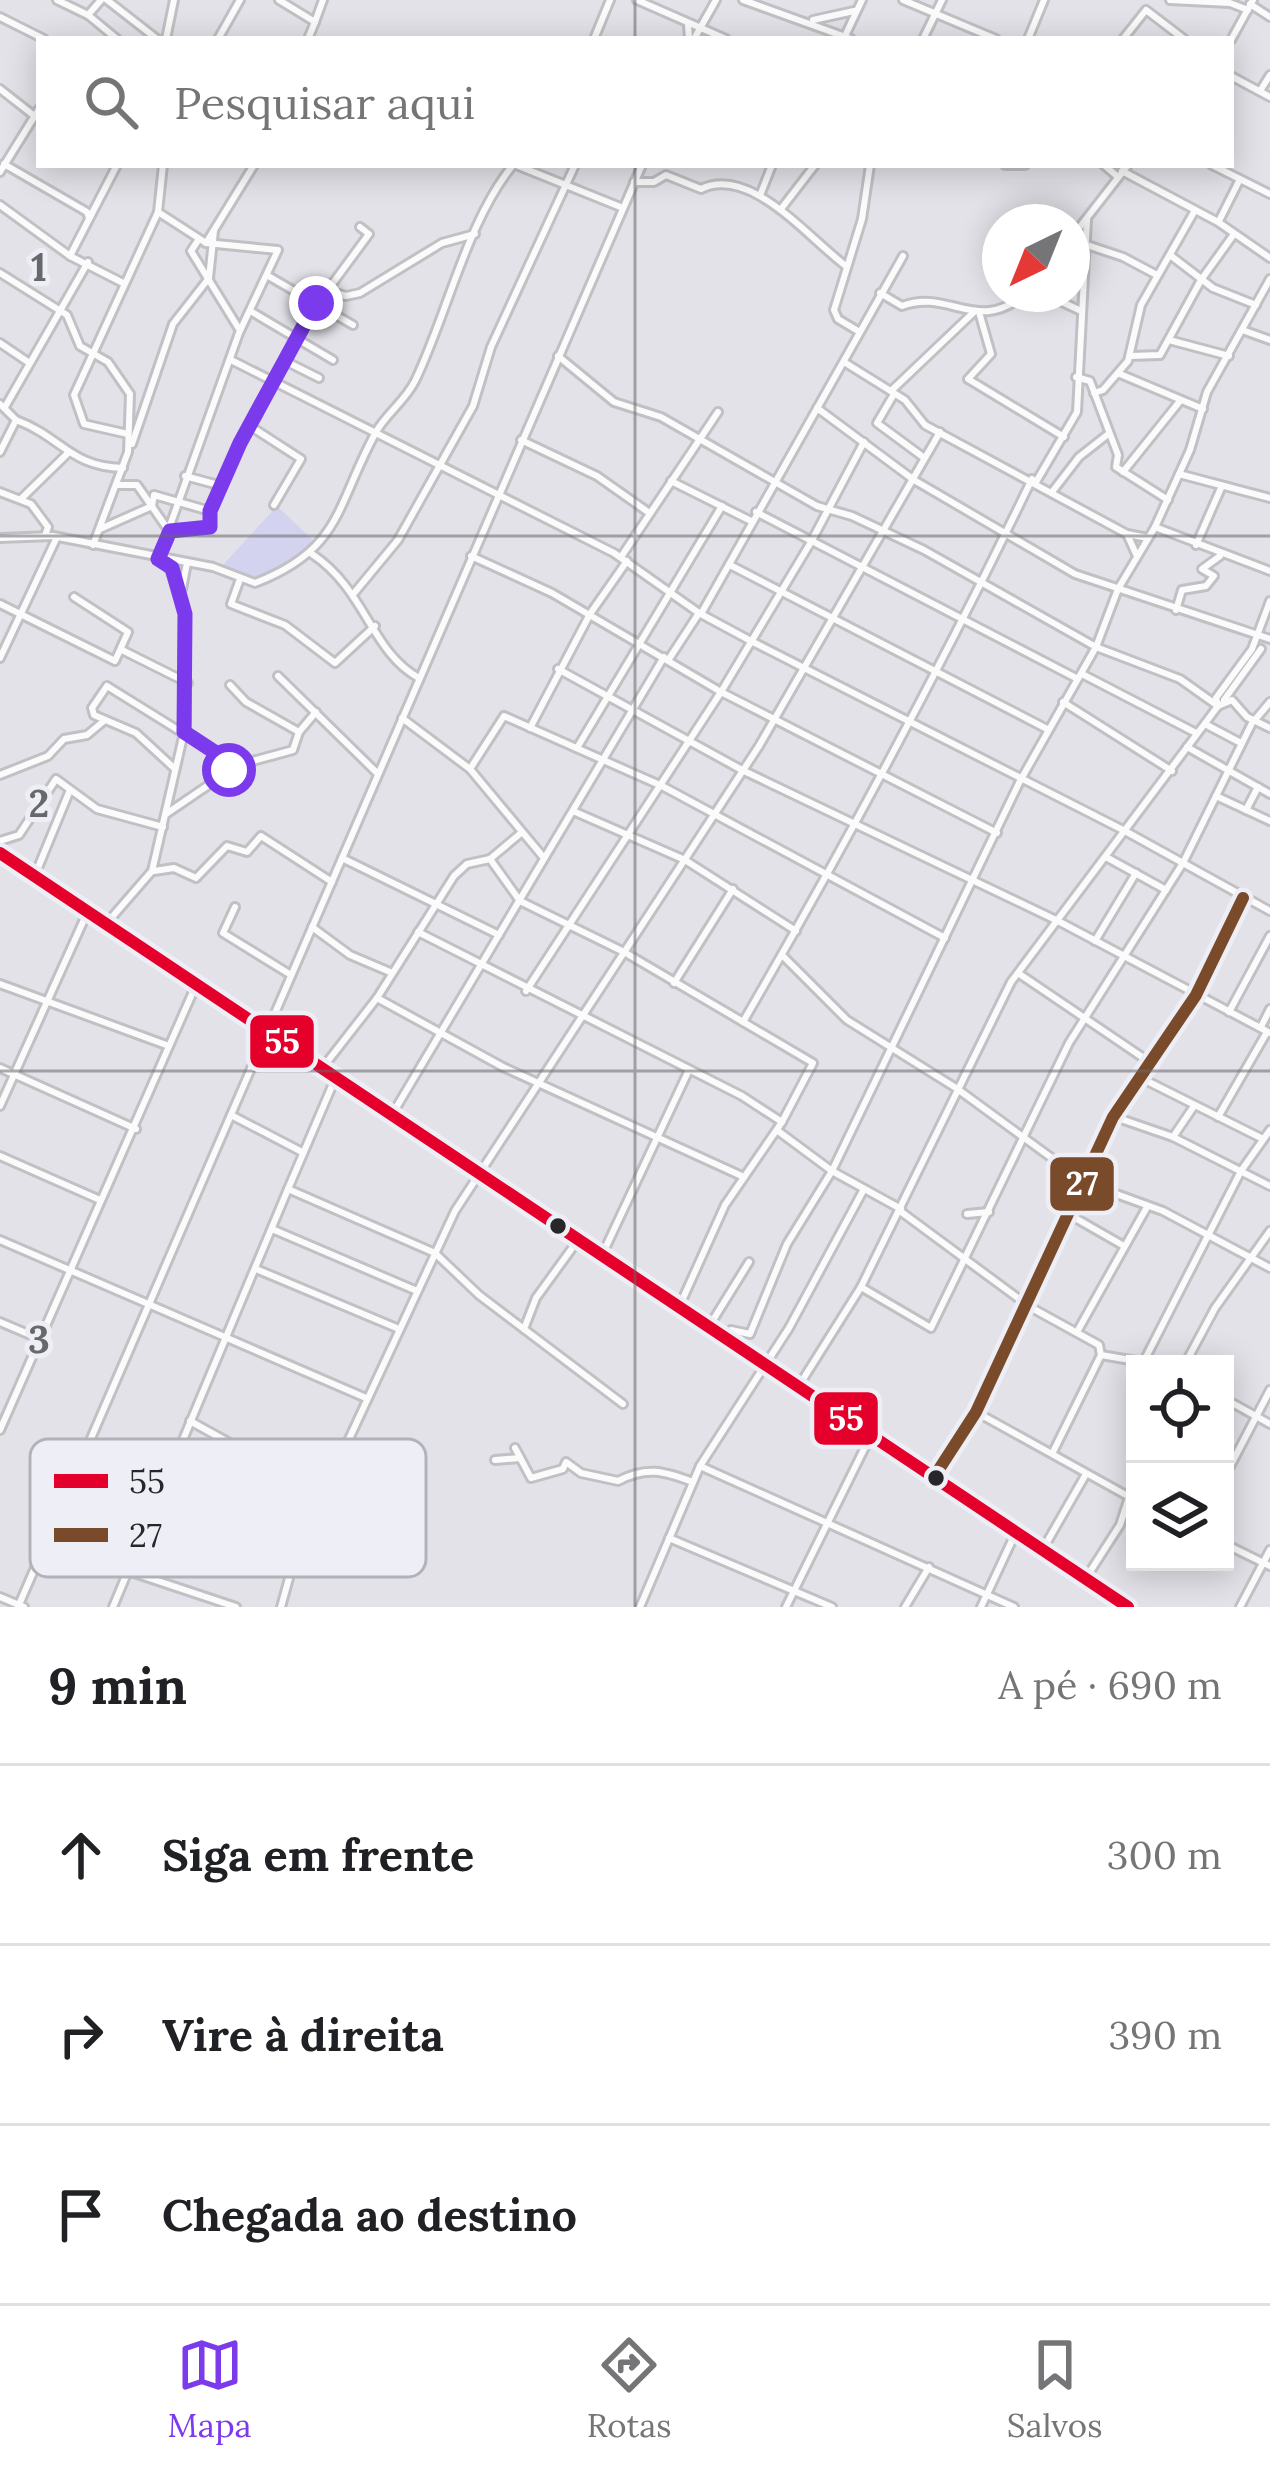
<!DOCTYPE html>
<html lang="pt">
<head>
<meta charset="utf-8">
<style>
  :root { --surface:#fff; --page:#f2f2f2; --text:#202124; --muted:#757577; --line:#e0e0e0; --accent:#7c3aed }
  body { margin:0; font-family:Lora,serif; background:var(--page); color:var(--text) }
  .controls { position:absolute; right:36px; bottom:36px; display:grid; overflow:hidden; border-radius:0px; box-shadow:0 6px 30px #0003 }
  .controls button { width:108px; height:108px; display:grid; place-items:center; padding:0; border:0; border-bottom:3px solid var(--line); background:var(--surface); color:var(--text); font:60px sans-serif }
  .compass { position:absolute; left:982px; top:204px; width:108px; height:108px; border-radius:50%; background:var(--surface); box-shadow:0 6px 30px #0003; rotate:223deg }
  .stop { position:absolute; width:36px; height:36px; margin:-27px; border:9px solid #7c3aed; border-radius:50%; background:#fff }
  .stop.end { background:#7c3aed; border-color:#fff; box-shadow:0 3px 12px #0008 }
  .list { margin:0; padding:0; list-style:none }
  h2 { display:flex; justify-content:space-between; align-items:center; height:156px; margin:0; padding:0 48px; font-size:51px }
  h2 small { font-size:39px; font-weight:400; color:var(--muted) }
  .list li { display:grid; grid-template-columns:78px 1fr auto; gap:36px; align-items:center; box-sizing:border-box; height:180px; padding:0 48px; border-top:3px solid var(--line) }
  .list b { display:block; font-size:45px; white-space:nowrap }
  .list em { font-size:39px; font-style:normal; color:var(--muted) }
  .icon { flex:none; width:66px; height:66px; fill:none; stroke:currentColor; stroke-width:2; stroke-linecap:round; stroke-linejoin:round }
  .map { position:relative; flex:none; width:1270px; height:1607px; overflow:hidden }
  .search { position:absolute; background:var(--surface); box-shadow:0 6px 30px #0003; left:36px; right:36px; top:36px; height:132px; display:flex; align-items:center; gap:30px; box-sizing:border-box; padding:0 42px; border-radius:0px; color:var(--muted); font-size:45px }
  .sheet { height:696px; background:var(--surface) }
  nav { display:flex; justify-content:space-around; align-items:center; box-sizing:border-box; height:168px; border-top:3px solid var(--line); background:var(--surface); font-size:33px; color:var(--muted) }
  nav a { display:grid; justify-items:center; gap:6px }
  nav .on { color:var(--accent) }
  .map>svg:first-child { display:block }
  .green { fill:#d3d3f0 }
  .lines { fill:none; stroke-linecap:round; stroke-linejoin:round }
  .minor-casing { stroke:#c0c0c5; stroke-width:12 }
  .trunk-casing { stroke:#bdbdc0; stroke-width:18 }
  .minor { stroke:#fbfbfc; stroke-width:6 }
  .trunk { stroke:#f0f0f6; stroke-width:12 }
  .bus-1-casing { stroke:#eeeef7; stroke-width:21 }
  .bus-2-casing { stroke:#eeeef7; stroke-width:21 }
  .bus-1 { stroke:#e4002b; stroke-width:12 }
  .bus-2 { stroke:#7a4b2a; stroke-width:12 }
  .route { stroke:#7c3aed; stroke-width:15 }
  .grid { fill:none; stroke:#68686c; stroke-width:3; stroke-opacity:0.55 }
  .bus-dot { fill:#27272a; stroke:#eeeef7; stroke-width:4.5 }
  .key { fill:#eeeef7; stroke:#b2b2ba; stroke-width:3 }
  .key-label { font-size:33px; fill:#27272a }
  .grid-label { font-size:39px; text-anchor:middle; font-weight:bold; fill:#68686c; stroke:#eeeef7; stroke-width:10; stroke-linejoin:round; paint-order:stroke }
  .line-badge { stroke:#eeeef7; stroke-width:4.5 }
  .badge-label { font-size:33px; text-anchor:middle; font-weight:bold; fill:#fff }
</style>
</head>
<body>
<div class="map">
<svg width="1270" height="1607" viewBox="0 0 1270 1607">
  <rect width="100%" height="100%" fill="#e2e2e8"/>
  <path class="green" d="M277,506L317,544L309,554L255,581L221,567Z"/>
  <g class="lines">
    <defs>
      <g id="minor">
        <path d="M57,0L88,15L117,39"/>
        <path d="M107,0L157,39"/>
        <path d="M279,0L315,22L323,0"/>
        <path d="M637,0L726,39"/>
        <path d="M743,0L851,39"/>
        <path d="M903,0L996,39"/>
        <path d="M1170,0L1230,3L1248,10"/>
        <path d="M1250,4L1270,17"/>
        <path d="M88,15L101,0"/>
        <path d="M0,17L44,39"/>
        <path d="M813,20L854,11"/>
        <path d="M688,25L689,39"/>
        <path d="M845,36L862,0"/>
        <path d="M166,39L174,0"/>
        <path d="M218,39L240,0"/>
        <path d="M308,39L315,22"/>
        <path d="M594,39L610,0"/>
        <path d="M694,39L716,0"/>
        <path d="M923,39L942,0"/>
        <path d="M1028,39L1044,0"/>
        <path d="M1123,39L1146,10L1184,39"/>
        <path d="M1231,40L1253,0"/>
        <path d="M1231,76L1270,97"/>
        <path d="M0,89L32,114"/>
        <path d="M1260,91L1270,75"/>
        <path d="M4,164L87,212L89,218"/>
        <path d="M516,165L623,208"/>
        <path d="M1005,165H1025"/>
        <path d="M1104,165L1118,177"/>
        <path d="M1212,165L1270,194"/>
        <path d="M1122,171L1218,222L1270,258"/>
        <path d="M0,172L39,109"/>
        <path d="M634,182H654L666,175L701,189C751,165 809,239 846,266"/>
        <path d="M761,193L772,165"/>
        <path d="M0,205L70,256L123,283"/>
        <path d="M781,209L815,165"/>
        <path d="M158,212L206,243L278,250L239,333L158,559"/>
        <path d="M1219,221L1239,181"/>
        <path d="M1072,237L1128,165"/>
        <path d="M199,239L191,251L239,329"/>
        <path d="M1072,240L1123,257L1155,274"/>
        <path d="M206,243L254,165"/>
        <path d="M1170,255L1213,288L1256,305"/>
        <path d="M70,256L117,165"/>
        <path d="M0,273L67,315L80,346L108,362L130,394L128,452L93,545"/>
        <path d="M270,277L353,325"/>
        <path d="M330,287L369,234L360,227"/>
        <path d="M880,293L902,306C949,288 977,335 1025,294"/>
        <path d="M1045,294L1079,310"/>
        <path d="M252,312L333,360"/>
        <path d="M979,312L991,354L968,379L1064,437"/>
        <path d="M858,331L838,319L834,310L862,219L870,165"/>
        <path d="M1245,331L1270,340"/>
        <path d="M1169,340L1229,356"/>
        <path d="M0,343L28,362"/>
        <path d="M558,356L614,402L661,417L817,506L852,516L924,550L1096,647L1180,679L1218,706L1232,700L1247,717L1270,728"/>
        <path d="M1130,356L1160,355L1201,280L1234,234"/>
        <path d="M231,360L614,553L699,613L751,641L1125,831L1270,911"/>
        <path d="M285,361L319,378"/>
        <path d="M844,362L905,400L925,425L1127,534L1148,538"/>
        <path d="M1120,374L1203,409"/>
        <path d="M1076,377L1090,381L1118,455L1116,467L1168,500"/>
        <path d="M891,391L975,311"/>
        <path d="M1094,393L1103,390L1128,361L1141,305L1194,212"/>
        <path d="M894,394L877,423L923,457"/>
        <path d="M0,404L16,420L0,452"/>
        <path d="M5,407L88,262"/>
        <path d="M817,408L914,480L1075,574L1270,639"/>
        <path d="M16,420C62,437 70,467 123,468"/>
        <path d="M250,426L301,459L274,505"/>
        <path d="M128,434L84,424L74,395L158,212L163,165"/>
        <path d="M521,440L597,476L648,512"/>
        <path d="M132,444L173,324L209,278L214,231"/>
        <path d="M1123,472L1180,401"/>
        <path d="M1179,474L1270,498"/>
        <path d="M185,476L222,486"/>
        <path d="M671,481L751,521"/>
        <path d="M1036,482L1077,412L1087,220"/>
        <path d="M117,485H137L169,531"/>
        <path d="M0,492L31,504L48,527L45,536"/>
        <path d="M1052,492L1079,457L1107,435"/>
        <path d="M22,498L69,452"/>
        <path d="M756,512L1076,678"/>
        <path d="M1155,527L1270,571"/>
        <path d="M100,529L152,506L154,495L210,511"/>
        <path d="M169,531L210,527V511L240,443L324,290L346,296L360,293L442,243L475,234"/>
        <path d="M1127,534L1136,554"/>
        <path d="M0,538L53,536L213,567L255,583C343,549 336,504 376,432C386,414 405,401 415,381C447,315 467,221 513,165"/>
        <path d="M1196,545L1221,488"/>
        <path d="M312,554C366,590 371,652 419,678"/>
        <path d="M471,556L552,593L721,692L997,833"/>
        <path d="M621,557L718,412"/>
        <path d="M730,565L1047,729"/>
        <path d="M240,579L231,604L285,625L335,663L375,626"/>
        <path d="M182,589L187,563"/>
        <path d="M355,592L398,540L473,406L491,347L575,165"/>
        <path d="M0,604L115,661L128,632L74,597"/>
        <path d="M1176,610L1182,590L1206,586L1214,576L1202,569L1220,556"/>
        <path d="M701,614L903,256"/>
        <path d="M122,650L188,683"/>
        <path d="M0,658L57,537"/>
        <path d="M669,659L699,613"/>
        <path d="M558,669L742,770L1058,921L1270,1033"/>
        <path d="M1082,674L1196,733"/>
        <path d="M278,676L377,773"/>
        <path d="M230,685L246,702L299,732"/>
        <path d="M1224,700L1261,649"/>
        <path d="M1063,702L1172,771"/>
        <path d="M402,718L470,769L544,858"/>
        <path d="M1254,721L1270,702"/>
        <path d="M1205,724L1239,742"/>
        <path d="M530,728L590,614L627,561"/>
        <path d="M1187,747L1270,794"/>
        <path d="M577,748L722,506"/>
        <path d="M174,768L136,733L94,715L92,708L107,686L236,766"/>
        <path d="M470,769L504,716L662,786L945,938"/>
        <path d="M0,775L48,756L64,739L87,735L105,720"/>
        <path d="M1216,796L1270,821"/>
        <path d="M1246,810L1258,787"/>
        <path d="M573,811L685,860L796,931"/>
        <path d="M166,814L238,765L293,750L299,732L316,712"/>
        <path d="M0,841L19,835L56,779L97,809L163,827"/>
        <path d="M1106,857L1166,890"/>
        <path d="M342,858L499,935"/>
        <path d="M490,859L520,901L624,952L813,1063L782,1122L725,1205L680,1305"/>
        <path d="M154,871L174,868L196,878L227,846L247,852L261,836L332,882"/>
        <path d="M35,875L70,790"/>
        <path d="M235,907L223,933L291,975"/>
        <path d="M106,924L152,871L186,724L185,614L168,563"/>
        <path d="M312,927L350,955L390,972"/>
        <path d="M418,932L742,1096L782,1122"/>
        <path d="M1095,941L1136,873"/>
        <path d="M782,955L847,1020L956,1088L1086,1183L1163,1211L1270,1268"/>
        <path d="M1018,973L1148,1061"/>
        <path d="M674,983L733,889"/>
        <path d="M0,984L169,1046"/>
        <path d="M526,991L721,692L811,542L864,442"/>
        <path d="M377,998L503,1067L744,1177"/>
        <path d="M1229,1012L1270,936"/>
        <path d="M743,1022C846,844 943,664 1032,479"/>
        <path d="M1261,1027L1270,1009"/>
        <path d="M324,1066L377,998L454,876L467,864L490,859L521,833"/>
        <path d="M0,1068L136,1129"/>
        <path d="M1139,1077L1263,1139"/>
        <path d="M335,1079L288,1189L435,1253L479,1295L623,1404"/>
        <path d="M0,1106L87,913"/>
        <path d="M393,1113L664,657"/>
        <path d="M231,1115L302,1152"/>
        <path d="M1115,1117L1173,1137L1270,1186"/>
        <path d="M1218,1117L1267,1032"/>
        <path d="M778,1131L832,1171L901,1209"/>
        <path d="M1173,1137L1194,1106"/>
        <path d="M0,1156L100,1200"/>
        <path d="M900,1211L1030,1307L1099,1345L1101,1355L1154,1364"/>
        <path d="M967,1214L989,1212"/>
        <path d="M1070,1215L1124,1246"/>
        <path d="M272,1229L417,1291"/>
        <path d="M0,1240L366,1398"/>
        <path d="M603,1253L688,1072"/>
        <path d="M256,1269L399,1329"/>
        <path d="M861,1287L931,1328L1069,1043L1183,863L1253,721"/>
        <path d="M0,1322L40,1339"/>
        <path d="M710,1325L749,1262"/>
        <path d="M524,1329L536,1298L578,1240"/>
        <path d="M1077,1332L1147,1207"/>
        <path d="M724,1337L731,1330L750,1334L787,1244L832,1171L1020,781L1096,647L1118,589L1155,527L1190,450L1207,392L1270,279"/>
        <path d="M1145,1359L1241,1171L1270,1130"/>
        <path d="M1185,1364L1215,1308L1270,1231"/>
        <path d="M800,1384L861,1287L1011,982L1218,706L1216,698L1252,649L1270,601"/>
        <path d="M1225,1399L1270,1424"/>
        <path d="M976,1412L1135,1500"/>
        <path d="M190,1421L237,1447L331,1478"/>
        <path d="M0,1430L196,985"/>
        <path d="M515,1448L531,1478L563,1469L566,1462L581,1473L618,1481C646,1466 664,1471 693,1482"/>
        <path d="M1053,1452L1101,1355"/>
        <path d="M495,1460L520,1458"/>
        <path d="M700,1466L1014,1607"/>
        <path d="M1225,1476L1270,1390"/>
        <path d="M934,1477L976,1412L1113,1117L1196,995L1243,898"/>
        <path d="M156,1494L296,1553"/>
        <path d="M669,1538L832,1607"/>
        <path d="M1225,1544L1270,1566"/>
        <path d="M1043,1549L1086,1474"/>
        <path d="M128,1571L288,1189"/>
        <path d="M1086,1578L1120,1525L1135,1479"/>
        <path d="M0,1597L24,1607"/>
        <path d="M18,1607L642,165"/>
        <path d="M113,1607L128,1571L236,1607"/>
        <path d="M281,1607L296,1553L455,1211L759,746L940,432"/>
        <path d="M640,1607L700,1466L789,1328L864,1189"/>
        <path d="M786,1607L871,1435"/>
        <path d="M905,1607L929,1567"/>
        <path d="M981,1607L1015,1534"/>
        <path d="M1240,1607L1270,1550"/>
      </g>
      <path id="trunk" d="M0,853L1128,1607"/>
    </defs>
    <use href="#minor" class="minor-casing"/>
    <use href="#trunk" class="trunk-casing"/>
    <use href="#minor" class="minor"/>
    <use href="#trunk" class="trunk"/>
    <defs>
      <path id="bus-1" d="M0,853L1128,1607"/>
      <path id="bus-2" d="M934,1477L976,1412L1113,1117L1196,995L1243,898"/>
    </defs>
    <use href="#bus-1" class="bus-1-casing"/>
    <use href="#bus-2" class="bus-2-casing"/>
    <use href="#bus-1" class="bus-1"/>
    <use href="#bus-2" class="bus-2"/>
  </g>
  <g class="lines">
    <path class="route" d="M229,770L236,766L184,732L185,614L172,568L158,559L170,531L210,527V511L240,443L316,303"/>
  </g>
  <path class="grid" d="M635,0V39M635,165V1607M0,536H1270M0,1071H1270"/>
  <g class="bus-dot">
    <circle cx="558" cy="1226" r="10"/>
    <circle cx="936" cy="1478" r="10"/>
  </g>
  <rect x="30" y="1439" width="396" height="138" rx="18" class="key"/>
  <rect x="54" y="1474" width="54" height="14" fill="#e4002b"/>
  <rect x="54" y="1528" width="54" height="14" fill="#7a4b2a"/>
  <g class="key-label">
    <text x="129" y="1493">55</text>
    <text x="129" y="1547">27</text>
  </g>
  <g class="grid-label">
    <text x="39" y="281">1</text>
    <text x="39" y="817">2</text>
    <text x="39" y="1353">3</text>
  </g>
  <g class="line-badge">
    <rect x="248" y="1013" width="68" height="57" rx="12" fill="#e4002b"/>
    <rect x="1048" y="1155" width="68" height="58" rx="12" fill="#7a4b2a"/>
    <rect x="812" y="1390" width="68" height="57" rx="12" fill="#e4002b"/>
  </g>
  <g class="badge-label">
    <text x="282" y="1053">55</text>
    <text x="1082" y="1195">27</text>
    <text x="846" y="1430">55</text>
  </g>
</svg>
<div class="controls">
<button><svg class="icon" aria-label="locate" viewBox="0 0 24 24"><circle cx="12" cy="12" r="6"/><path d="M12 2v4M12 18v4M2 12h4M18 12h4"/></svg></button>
<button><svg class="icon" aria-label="layers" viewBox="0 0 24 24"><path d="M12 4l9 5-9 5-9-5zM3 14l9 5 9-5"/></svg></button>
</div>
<svg class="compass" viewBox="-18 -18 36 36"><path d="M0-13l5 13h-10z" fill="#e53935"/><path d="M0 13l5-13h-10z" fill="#757577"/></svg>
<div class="stop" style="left:229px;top:770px"></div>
<div class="stop end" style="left:316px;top:303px"></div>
<div class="search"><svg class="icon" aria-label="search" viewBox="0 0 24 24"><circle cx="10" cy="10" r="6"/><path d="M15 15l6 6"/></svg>Pesquisar aqui</div>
</div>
<section class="sheet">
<h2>9 min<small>A pé · 690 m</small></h2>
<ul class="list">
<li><svg class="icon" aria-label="ahead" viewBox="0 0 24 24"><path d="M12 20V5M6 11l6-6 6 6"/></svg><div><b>Siga em frente</b></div><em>300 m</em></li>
<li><svg class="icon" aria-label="right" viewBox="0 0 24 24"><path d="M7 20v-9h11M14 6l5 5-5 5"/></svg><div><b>Vire à direita</b></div><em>390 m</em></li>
<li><svg class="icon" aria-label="arrive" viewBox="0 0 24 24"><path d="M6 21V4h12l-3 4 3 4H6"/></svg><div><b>Chegada ao destino</b></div></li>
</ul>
</section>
<nav>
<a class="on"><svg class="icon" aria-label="map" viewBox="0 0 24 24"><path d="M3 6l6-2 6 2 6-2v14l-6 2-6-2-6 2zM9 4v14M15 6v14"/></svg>Mapa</a>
<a><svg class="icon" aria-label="directions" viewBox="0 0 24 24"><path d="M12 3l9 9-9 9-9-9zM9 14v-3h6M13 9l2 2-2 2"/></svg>Rotas</a>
<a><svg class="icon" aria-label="saved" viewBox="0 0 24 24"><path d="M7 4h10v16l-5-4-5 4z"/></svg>Salvos</a>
</nav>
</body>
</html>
